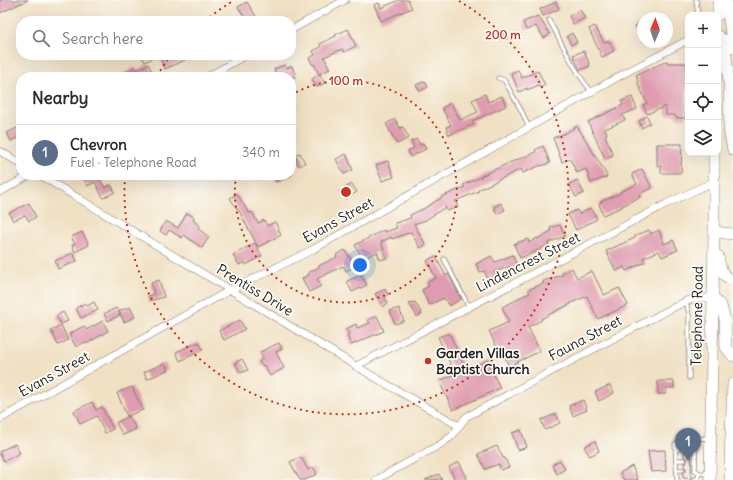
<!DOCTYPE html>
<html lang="en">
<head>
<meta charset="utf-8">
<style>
  :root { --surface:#fff; --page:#f2f2f3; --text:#2b2b33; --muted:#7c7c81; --line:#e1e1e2; --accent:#ea580c }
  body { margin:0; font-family:Delius,sans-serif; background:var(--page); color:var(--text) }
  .controls { position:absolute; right:12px; top:12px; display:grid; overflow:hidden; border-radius:8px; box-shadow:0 4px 16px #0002 }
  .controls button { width:36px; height:36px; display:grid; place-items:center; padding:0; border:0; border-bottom:1px solid var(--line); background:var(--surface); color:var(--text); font:20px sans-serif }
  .compass { position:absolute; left:637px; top:12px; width:36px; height:36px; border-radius:50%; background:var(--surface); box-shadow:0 4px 16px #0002; rotate:2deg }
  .you { position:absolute; left:360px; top:265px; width:14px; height:14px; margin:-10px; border:3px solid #fff; border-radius:50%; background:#1a73e8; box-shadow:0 0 0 6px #1a73e833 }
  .badge { display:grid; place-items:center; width:26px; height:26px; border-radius:50%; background:var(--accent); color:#fff; font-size:13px; font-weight:700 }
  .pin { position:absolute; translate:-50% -33px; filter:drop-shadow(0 1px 2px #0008) }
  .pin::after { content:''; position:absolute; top:21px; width:14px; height:12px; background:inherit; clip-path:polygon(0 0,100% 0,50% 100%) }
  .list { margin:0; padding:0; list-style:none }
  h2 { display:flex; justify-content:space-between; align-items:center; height:52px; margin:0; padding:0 16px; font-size:17px }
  h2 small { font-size:13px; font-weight:400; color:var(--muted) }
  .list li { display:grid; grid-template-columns:26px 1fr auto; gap:12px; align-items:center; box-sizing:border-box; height:56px; padding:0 16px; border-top:1px solid var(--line) }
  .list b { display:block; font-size:15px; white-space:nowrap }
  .list p { margin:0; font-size:13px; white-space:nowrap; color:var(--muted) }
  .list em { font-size:13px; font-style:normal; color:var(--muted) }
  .icon { flex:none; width:22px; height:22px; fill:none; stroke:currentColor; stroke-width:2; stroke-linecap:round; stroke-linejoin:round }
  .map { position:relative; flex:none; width:733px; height:480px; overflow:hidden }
  .search { position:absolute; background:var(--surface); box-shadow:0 4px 16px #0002; left:16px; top:16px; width:280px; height:44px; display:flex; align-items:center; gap:10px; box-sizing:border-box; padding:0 14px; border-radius:16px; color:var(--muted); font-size:15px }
  .panel { position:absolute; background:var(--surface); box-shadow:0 4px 16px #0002; left:16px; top:72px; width:280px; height:108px; border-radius:16px }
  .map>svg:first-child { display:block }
  .building { fill:#df9baf }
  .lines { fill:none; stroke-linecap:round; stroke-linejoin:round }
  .lane-casing { stroke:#867e70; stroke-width:5 }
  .street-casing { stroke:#867e70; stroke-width:8 }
  .primary-casing { stroke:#867e70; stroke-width:12 }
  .lane { stroke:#fff; stroke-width:3.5 }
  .street { stroke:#fff; stroke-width:7 }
  .primary { stroke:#fff; stroke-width:11 }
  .ring { fill:none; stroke:#c8321e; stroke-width:2; stroke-dasharray:2 4 }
  .poi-dot { fill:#c8321e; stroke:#fdfcf7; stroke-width:1.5 }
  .labels { text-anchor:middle; stroke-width:3.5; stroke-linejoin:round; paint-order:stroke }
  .street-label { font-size:14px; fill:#1c1c1c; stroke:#fdfcf7 }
  .poi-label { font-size:14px; font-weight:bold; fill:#1c1c1c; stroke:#fdfcf7; text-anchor:start }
  .centre { fill:#c8321e; stroke:#fdfcf7; stroke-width:2 }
  .ring-label { font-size:12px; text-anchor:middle; font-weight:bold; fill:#c8321e; stroke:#fdfcf7; stroke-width:3.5; stroke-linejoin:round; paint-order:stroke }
</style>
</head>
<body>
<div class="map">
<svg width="733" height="480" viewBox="0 0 733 480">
  <rect width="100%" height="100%" fill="#fdfcf7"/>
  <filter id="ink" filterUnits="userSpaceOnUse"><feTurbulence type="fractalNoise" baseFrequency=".025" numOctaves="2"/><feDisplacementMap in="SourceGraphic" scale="8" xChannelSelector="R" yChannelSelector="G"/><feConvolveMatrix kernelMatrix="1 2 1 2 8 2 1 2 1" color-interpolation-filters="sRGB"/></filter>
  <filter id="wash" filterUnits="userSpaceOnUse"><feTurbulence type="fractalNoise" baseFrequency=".012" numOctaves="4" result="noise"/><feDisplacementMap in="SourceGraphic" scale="16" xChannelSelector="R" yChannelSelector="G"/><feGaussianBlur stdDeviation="0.9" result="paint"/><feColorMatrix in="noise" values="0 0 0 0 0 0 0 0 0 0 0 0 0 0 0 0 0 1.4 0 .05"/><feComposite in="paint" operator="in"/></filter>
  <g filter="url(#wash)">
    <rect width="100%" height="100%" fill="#f1e1c4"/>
    <g id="blocks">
      <g class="building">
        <path d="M0,0H28L0,13Z"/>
        <path d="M399,0H408L412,8L381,21L374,5L379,3L381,8Z"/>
        <path d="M247,2L257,18L251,21H247L238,7Z"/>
        <path d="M556,2L559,9L543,16L540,9Z"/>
        <path d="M580,10L585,18L573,24L569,16Z"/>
        <path d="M538,16L550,34L544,38L536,26L526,30L523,22Z"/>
        <path d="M643,23V42L635,26Z"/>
        <path d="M595,26L604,43L609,41L614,51L602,57L589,29Z"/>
        <path d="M348,29L356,46L344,52L342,49L324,57L330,69L319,74L314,64L313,65L309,58L315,55L313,51L321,47L320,44L336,36L335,35Z"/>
        <path d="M572,33L577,42L571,45L567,36Z"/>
        <path d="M584,51L590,66L580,70L573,55Z"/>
        <path d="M141,55H158L145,62Z"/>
        <path d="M167,55H182L185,60L165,69L160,58Z"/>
        <path d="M667,61V63H687L686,118H676L675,115H666V106L647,114L643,105L647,103L638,84V80L636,75Z"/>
        <path d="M148,64L153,73L145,77H118L135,67L137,70Z"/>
        <path d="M285,65L286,68L292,66L296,77H277L274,69Z"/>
        <path d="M518,70L522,78L538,71L545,85L540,88L539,85L527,90V88L519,92L511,73Z"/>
        <path d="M320,74L325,83L317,87L312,79Z"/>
        <path d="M425,81L428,87L420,91L416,85Z"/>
        <path d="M485,94L488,102L502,96L506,106L472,121L474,124L449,135L446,127L451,125L442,108L451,103L460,120L478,112L472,100Z"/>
        <path d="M632,97L637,109L622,115L625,120L605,129L607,134L605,135L613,155L605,158L588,122L623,105L621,101Z"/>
        <path d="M647,116L650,123L642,128L639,121Z"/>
        <path d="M395,119L400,128L403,127L409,138L397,144L386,124Z"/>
        <path d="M21,126V136L11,141L7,133Z"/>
        <path d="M577,126L602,167H603L607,177L591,183L586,169L577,173L570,159L562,162L553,138L566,133Z"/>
        <path d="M417,139L420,145L423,143L426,149L410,157L408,151L414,148L411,141Z"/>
        <path d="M657,144H682L681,173H661V166H657Z"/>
        <path d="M543,146L550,163L541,166V165L523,173L521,169L478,190L479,191L455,201L458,207L447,211L445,207L426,220L414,224L426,245L420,248L411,232L392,239L391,237L381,242L387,258L380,260L377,252L363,259L355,245L384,230L385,232L397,228L395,223L411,218L410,215L425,208L441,198V197L465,187L463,185L481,177V176L509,163L536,152L535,150Z"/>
        <path d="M300,153L305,163L299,166L295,155Z"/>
        <path d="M346,154L353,170L344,174L336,159Z"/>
        <path d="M388,161L394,177L382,181L376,165Z"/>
        <path d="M642,169L652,188L639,194L640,197L622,206V207L603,215L599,204L602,201L621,193L620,192L637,184L632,174Z"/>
        <path d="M87,175H98L105,188L111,185L115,192L103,198L95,182L88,186L83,178Z"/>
        <path d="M274,175H292L276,182Z"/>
        <path d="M577,180L584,193L576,197L569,184Z"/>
        <path d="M352,184L357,192L345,199L340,191Z"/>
        <path d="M237,194L249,213L252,212L258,223L264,220L267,226L275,222L281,235L258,247L238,209H237L230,198Z"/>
        <path d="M29,203L36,217L29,221L25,215L13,221L9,213Z"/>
        <path d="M501,203L505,210L497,214L494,207Z"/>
        <path d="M591,208L597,219L576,230L568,214L577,210L579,214Z"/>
        <path d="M187,213L194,217L193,220L200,226L198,229L209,237L202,248L184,235L182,238L169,230L166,235L160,231L166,221L178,228Z"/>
        <path d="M560,225L565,236L548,243V245L533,253L520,258L514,244L528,239L529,243L537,238V239L551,231L550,228Z"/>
        <path d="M649,230L651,234L659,230L664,244L673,240L678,250L662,257L659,251L643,258L645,262L626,271L624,267L616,271L606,251L635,238V236Z"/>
        <path d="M82,232L89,245L75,252L72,245L75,244L71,237Z"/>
        <path d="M255,243L262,256L246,265L245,262L239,265L233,255Z"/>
        <path d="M345,250L355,266L346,271L343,266L317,279L321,286L309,292L302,278L309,275L308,273L319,267L318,266L337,257L336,255Z"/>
        <path d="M73,253L77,261L58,269L55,261Z"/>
        <path d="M513,255L517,266L512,268L511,266L494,272L496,275L488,279L484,271L480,272L476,264L491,256L495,262Z"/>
        <path d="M435,256L446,276L448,274L461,299L449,306L444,298L429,305L422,290L429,286L427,282L436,278L427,261Z"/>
        <path d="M572,268L577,278L592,271L604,295L619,288L628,305L598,319L587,296L571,303V304L556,311L541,319L542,320L528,327L540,351L509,366L504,356L499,358L496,353L499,352L489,331L509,322L502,307L519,299L518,298L530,293L528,290L544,283L543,281L563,275L562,273Z"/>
        <path d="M361,275L367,285L352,292L347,281Z"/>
        <path d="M159,280L164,297L150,301L148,296L154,294L151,283Z"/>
        <path d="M385,289L388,295L385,298L388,303L383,307L375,294Z"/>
        <path d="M94,302L98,310L81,318L76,308L85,303L87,306Z"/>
        <path d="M415,302L422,314L417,317L409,303Z"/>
        <path d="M130,307L135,317L124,322L119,311Z"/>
        <path d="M116,308L120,315L108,321L104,314Z"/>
        <path d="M399,308L404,321L395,324L390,311Z"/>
        <path d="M63,312L68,321L61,324L56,316Z"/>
        <path d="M377,316L384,331L351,345L347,335L349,334L346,329L356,324L357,328L370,323L368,320Z"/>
        <path d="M240,320L245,329L224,340L219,331Z"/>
        <path d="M103,321L108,331L86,344L85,342L76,347L69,334L84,326L86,330Z"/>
        <path d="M61,325L68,340L58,345L51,330Z"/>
        <path d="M449,333L466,370L487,360L500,388L453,410L439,381L455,374L438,337Z"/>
        <path d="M199,342L203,350L180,361L176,352Z"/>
        <path d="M279,343L282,349L276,352L284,368L270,376L264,365L262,366L259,361L263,358L260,352Z"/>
        <path d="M242,359L248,370L241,373L235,363Z"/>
        <path d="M165,363L168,370L147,379L144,372Z"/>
        <path d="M658,381H674V388H666V394H658Z"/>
        <path d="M610,385L614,393L599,401L595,392Z"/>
        <path d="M132,387L143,410L127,416L117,393Z"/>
        <path d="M583,400L587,410L573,416L569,406Z"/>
        <path d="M92,402L96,410L102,407L113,429L105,433L97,416L80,424L74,411Z"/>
        <path d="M556,414L560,423L545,430L541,420Z"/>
        <path d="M129,416L136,429L123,435L116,423Z"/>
        <path d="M521,430L527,447L518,450L512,433Z"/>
        <path d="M595,441L599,451L590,456L584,447Z"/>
        <path d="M684,443H692L691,479L683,478V473L686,470V468L684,467V463H686L687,460V458L684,457V452H686L687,449V447L684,446Z"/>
        <path d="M15,444L20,453L4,461L0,454V451Z"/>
        <path d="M497,446L503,458L504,457L509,467L501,470L499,464L485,469L478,454Z"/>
        <path d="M665,450L666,471L651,472L648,451Z"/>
        <path d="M301,457L308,470L313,467L317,474L305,480H300L290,462Z"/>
        <path d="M560,460L565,469L557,474L552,465Z"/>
        <path d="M459,462L467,478L462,480H455L449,467Z"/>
        <path d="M632,466L638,480H624L620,473Z"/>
        <path d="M439,474L442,480H425Z"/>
      </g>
    </g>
  </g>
  <g filter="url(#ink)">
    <use href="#blocks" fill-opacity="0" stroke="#867e70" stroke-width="1"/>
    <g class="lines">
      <defs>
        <g id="lane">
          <path d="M696,0L698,15"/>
          <path d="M549,20C563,45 574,71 592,92"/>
          <path d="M498,78L504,80L507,85L522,112L529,128"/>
          <path d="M444,259L469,307"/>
          <path d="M686,301L689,315V378"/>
          <path d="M696,439L695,470L699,473L708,474"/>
          <path d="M676,449H684"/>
          <path d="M676,460H684"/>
          <path d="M677,470H683"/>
          <path d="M678,480H677L675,444L683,440L708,438"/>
          <path d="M694,480L698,478L699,473"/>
        </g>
        <g id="street">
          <path d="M291,30L345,0"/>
          <path d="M207,77L246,55"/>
          <path d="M0,151L21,164"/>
          <path d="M40,175L376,378L459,426"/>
          <path d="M0,192L30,175"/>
          <path d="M356,366L666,204L713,182"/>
          <path d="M0,419L230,290L312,250L625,73L688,40"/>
          <path d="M376,480L441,444L452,436L466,417L603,344L686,301L698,298H713"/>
        </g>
        <g id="primary">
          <path d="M726,0L733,47"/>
          <path d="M718,15V0"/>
          <path d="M718,36L723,40L726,55L729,83V130L733,150"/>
          <path d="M714,232L733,234"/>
          <path d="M718,256C720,267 721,277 733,280"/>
          <path d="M713,298L721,306L725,319L726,347L733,356"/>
          <path d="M710,480L714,232V153"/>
          <path d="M730,480V460L733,384"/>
        </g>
      </defs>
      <use href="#lane" class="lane-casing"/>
      <use href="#street" class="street-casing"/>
      <use href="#primary" class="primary-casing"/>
      <use href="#lane" class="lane"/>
      <use href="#street" class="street"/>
      <use href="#primary" class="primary"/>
    </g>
  </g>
  <g class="ring">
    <path d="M291 95A111 111 0 1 1 236 176"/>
    <path d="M157 76A222 222 0 0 1 171 55M205 21A222 222 0 0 1 233 1M459 1A222 222 0 1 1 125 177"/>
  </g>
  <circle class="poi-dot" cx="428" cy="361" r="4"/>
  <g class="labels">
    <g class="street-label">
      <text transform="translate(338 220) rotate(-29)" y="5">Evans Street</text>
      <text transform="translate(528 262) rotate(-27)" y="5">Lindencrest Street</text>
      <text transform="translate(255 290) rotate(31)" y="5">Prentiss Drive</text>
      <text transform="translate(697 316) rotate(-89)" y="5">Telephone Road</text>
      <text transform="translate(585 338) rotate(-28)" y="5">Fauna Street</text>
      <text transform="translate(54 374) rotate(-29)" y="5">Evans Street</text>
    </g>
    <g class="poi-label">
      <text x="436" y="358">Garden Villas<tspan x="436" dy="16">Baptist Church</tspan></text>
    </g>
  </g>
  <circle cx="346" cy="192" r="6" class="centre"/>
  <g class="ring-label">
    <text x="503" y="39">200 m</text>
    <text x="346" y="85">100 m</text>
  </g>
</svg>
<div class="controls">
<button>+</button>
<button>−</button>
<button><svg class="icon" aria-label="locate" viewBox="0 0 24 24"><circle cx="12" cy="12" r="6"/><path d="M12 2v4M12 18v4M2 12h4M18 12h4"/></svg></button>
<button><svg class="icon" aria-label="layers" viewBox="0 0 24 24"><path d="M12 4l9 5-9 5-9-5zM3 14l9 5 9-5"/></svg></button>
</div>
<svg class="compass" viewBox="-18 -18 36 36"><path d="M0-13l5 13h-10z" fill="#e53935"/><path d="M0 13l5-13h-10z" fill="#7c7c81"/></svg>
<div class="you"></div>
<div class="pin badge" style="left:688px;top:461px;background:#5c6f8a">1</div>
<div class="search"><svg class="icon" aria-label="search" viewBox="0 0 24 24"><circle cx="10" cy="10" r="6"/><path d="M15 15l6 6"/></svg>Search here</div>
<section class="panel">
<h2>Nearby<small></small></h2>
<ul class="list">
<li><span class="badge" style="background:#5c6f8a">1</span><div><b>Chevron</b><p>Fuel · Telephone Road</p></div><em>340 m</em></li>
</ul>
</section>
</div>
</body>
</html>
